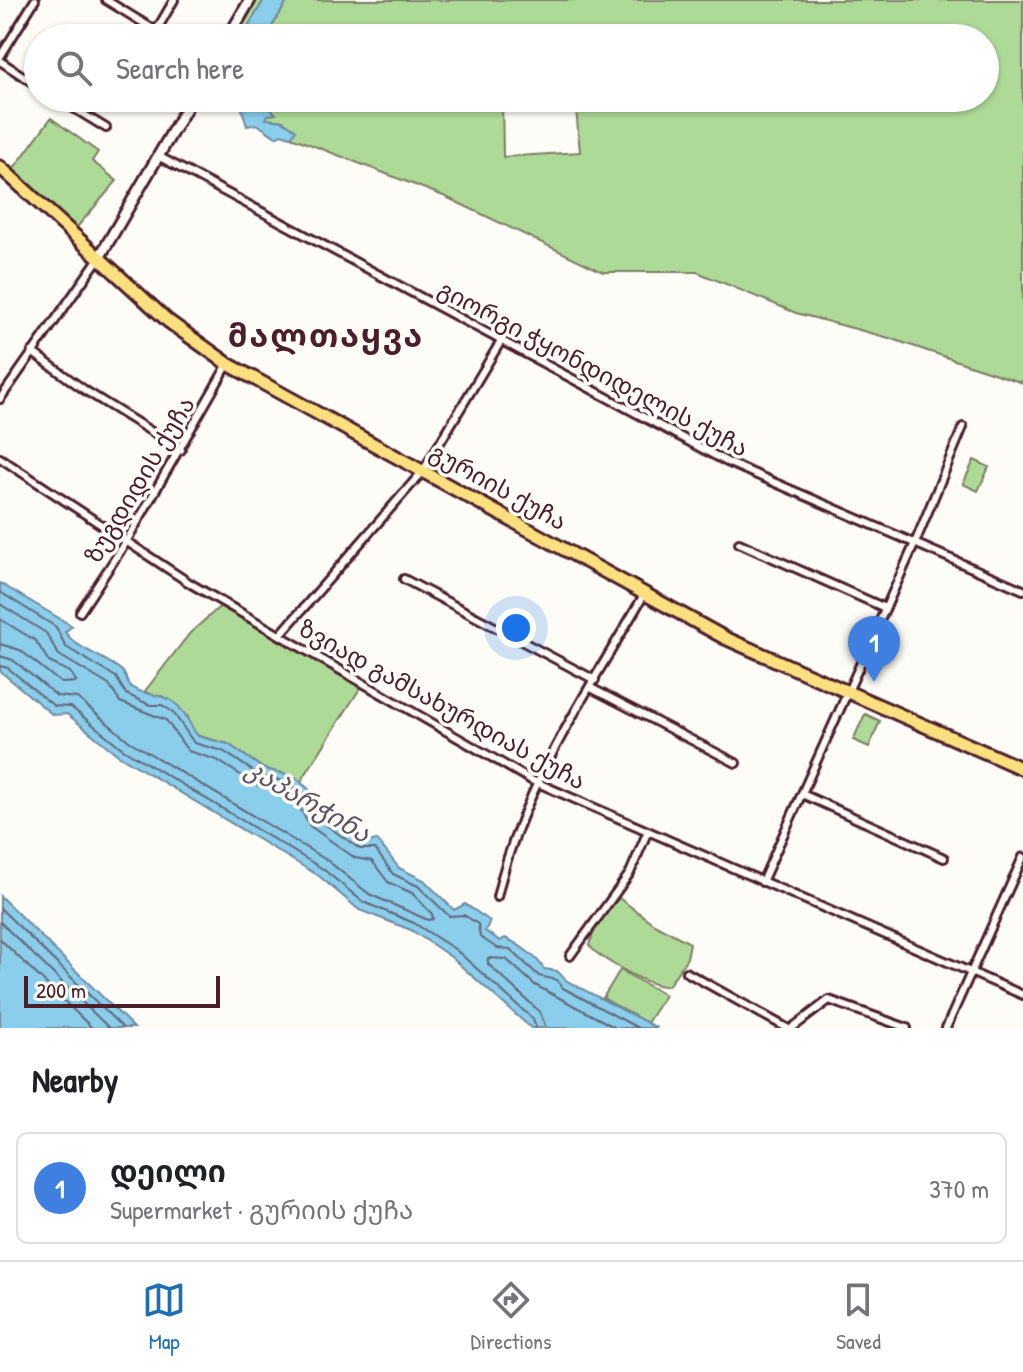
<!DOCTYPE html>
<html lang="en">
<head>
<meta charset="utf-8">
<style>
  :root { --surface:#fff; --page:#f6f6f6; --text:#202124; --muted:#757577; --line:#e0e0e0; --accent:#1f6fb2 }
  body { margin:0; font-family:"Patrick Hand","Noto Sans Georgian",sans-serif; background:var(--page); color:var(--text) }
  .scale { position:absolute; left:24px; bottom:20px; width:196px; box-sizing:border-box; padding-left:8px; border:4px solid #4a1f2b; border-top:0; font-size:22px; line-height:28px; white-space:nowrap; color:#4a1f2b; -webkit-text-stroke:6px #fdfcf7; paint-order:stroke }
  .you { position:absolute; left:516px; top:628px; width:28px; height:28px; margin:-20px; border:6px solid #fff; border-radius:50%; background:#1a73e8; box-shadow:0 0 0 12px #1a73e833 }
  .badge { display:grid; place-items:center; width:52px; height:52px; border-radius:50%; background:var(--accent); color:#fff; font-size:26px; font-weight:700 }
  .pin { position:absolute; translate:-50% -66px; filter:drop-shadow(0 2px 4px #0008) }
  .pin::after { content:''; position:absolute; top:42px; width:28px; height:24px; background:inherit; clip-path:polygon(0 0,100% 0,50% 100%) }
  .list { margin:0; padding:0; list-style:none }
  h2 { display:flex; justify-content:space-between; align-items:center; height:104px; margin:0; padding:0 32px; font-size:34px }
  h2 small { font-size:26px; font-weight:400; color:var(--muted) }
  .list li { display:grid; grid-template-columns:52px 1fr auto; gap:24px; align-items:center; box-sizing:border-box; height:112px; margin:0 16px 16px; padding:0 16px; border:2px solid var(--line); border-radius:12px }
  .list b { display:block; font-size:30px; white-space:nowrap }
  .list p { margin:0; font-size:26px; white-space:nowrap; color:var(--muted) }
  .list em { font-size:26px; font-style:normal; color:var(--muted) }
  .icon { flex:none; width:44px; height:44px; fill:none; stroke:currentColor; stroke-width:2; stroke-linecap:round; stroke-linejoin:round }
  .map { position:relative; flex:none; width:1023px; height:1028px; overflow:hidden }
  .search { position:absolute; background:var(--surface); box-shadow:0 2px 6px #0004; left:24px; right:24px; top:24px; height:88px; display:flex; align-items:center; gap:20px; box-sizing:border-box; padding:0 28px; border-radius:44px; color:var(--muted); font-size:30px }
  .sheet { height:232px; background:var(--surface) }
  nav { display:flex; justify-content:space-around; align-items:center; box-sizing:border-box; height:112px; border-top:2px solid var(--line); background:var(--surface); font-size:22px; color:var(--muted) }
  nav a { display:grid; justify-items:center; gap:4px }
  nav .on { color:var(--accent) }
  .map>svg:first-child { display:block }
  .green { fill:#aeda98; stroke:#7c7c62; stroke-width:2 }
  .water { fill:#8aceeb; stroke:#70889e; stroke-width:2 }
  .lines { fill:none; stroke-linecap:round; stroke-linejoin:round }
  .shore { stroke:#646578; stroke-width:2 }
  .street-casing { stroke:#4a1f2b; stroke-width:12 }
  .secondary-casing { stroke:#4a1f2b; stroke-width:15 }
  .highway-casing { stroke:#4a1f2b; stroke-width:17 }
  .street { stroke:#fdfcf7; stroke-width:6 }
  .secondary { stroke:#fdfcf7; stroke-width:9 }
  .highway { stroke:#fce080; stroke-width:11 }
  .labels { text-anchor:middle; stroke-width:7; stroke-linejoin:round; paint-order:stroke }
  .street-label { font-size:24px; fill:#4a1f2b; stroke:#fdfcf7 }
  .water-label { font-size:26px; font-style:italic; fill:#5d5465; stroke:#fdfcf7 }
  .district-label { font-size:32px; font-weight:bold; letter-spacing:2px; fill:#4a1f2b; stroke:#fdfcf7 }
</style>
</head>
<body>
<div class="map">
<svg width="1023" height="1028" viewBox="0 0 1023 1028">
  <rect width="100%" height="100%" fill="#fdfcf7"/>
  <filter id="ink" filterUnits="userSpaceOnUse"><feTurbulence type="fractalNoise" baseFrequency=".0125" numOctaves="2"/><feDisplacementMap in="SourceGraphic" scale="16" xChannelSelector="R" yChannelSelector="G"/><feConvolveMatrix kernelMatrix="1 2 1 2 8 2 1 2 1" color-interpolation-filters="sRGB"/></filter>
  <g filter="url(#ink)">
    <g class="green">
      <path d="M250,0H264L249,25L256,38H228Z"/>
      <path d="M288,0H1023V383L889,338L796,313L697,272H603L446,197L291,137L295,130L283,121L266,119L267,115L275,114L266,105L280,98H502L503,157L580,152L575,98H985V38H265Z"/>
      <path d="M51,118L98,152L92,161L117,181L72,233L9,175Z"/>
      <path d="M974,460L989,467L978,491L963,484Z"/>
      <path d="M224,603L364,682L300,783L294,776L264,769L228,744L198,736L191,728L188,717L162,696L152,697L145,691L190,633Z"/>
      <path d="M865,714L880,721L869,747L853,740Z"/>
      <path d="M619,898L654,924L690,943L687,958L668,986C651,988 598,958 589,945L599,920Z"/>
      <path d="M620,970L665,995L647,1023L603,998Z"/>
    </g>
    <g class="water">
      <path d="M264,0H288L265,38H256L249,25Z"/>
      <path d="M244,98H280L267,105L276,114L267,115L266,119L283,121L296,130L291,137L281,134L276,137L257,124L247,126L242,109Z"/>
      <path d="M0,583L72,626L65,632C77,650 105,656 122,671C126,675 127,684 131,687C144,696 160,693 172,701C187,711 188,724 198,736L228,744L264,769L294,776L311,791L321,812L365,843L377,840L399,868L424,880L454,910L465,904L490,921L485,931L500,941L505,938C519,944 537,957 544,969L557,971L567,981L657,1028H531L451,957L411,930L359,910L319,876L118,755L67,714L53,715L0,671Z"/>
      <path d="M0,896L134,1028H0Z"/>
    </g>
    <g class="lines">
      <g class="shore">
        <path d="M0,592L56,627L66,647L116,677L126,694L150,705H162L173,712L194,743L223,751L262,777L289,782L305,796L316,818L360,849H375L393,874L418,886L449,916L464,915L478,924L480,937L497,948L510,949L539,976L557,980L563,988L638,1028"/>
        <path d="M0,604L46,633L59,655L109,685L120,702L166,720L188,751L217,760L258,786L283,791L297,803L310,826L355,858L372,861L388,882L412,893L432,914L433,919L428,920L369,894L328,861L129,741L77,698L57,696L13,660L0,656"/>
        <path d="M0,619L36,641L49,662L70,672L77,682L61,683L20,650L0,644"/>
        <path d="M0,666L8,668L54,706L71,707L123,749L323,869L363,902L414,923L456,950L533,1019L536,1028"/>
        <path d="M0,908L123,1028"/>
        <path d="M0,922L109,1028"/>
        <path d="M0,939L92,1028"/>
        <path d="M546,1028L540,1012L488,964V958L506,959L535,985L616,1028"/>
      </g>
      <defs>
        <g id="street">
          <path d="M106,0L168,38"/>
          <path d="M156,31L174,0"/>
          <path d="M0,57L35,0"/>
          <path d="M0,61L38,86"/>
          <path d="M57,98L106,128"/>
          <path d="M158,156L727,462L1023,590"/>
          <path d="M32,352L86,391L181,450"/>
          <path d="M0,399L99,258"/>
          <path d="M0,458L191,584L531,780L1023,995"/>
          <path d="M739,543L885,608"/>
          <path d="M404,579L595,680"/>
          <path d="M80,612L126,542L228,364"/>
          <path d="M280,635L423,471L501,341"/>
          <path d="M591,688L736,763"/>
          <path d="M802,794L944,858"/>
          <path d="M762,882L915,543L963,427"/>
          <path d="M497,897C522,786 589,690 645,593"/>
          <path d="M570,956L630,873L647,833"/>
          <path d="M686,972L787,1028"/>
          <path d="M792,1028L829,1000L907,1028"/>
          <path d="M946,1028L1023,857"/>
        </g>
        <g id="secondary">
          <path d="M228,38L250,0"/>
          <path d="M99,258L192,98"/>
        </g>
        <path id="highway" d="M0,167L168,321L228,364L725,638L1023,769"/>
      </defs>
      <use href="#street" class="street-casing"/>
      <use href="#secondary" class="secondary-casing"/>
      <use href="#highway" class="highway-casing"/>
      <use href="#street" class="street"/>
      <use href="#secondary" class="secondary"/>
      <use href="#highway" class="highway"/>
    </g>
  </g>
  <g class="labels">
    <g class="street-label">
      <text transform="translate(593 369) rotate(28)" y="8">გიორგი ჭყონდიდელის ქუჩა</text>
      <text transform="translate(140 480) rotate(-59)" y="8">ზუგდიდის ქუჩა</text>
      <text transform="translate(498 487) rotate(29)" y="8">გურიის ქუჩა</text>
      <text transform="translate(442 705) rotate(29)" y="8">ზვიად გამსახურდიას ქუჩა</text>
    </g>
    <g class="water-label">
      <text transform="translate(308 801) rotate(30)" y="9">კაპარჭინა</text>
    </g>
    <g class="district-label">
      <text x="326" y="347">მალთაყვა</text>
    </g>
  </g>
</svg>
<div class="scale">200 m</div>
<div class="you"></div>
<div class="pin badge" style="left:874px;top:682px;background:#3f7fe0">1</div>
<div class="search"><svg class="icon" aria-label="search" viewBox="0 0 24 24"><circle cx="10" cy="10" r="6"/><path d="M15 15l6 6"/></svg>Search here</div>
</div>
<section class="sheet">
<h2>Nearby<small></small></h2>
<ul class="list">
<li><span class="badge" style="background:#3f7fe0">1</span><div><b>დეილი</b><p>Supermarket · გურიის ქუჩა</p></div><em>370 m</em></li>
</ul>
</section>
<nav>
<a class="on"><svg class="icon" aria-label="map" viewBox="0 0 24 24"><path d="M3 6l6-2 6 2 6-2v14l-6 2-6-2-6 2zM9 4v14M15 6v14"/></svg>Map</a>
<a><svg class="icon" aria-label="directions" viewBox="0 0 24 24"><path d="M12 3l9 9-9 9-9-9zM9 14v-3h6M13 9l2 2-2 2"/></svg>Directions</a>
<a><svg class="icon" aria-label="saved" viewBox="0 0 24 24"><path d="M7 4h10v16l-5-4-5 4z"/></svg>Saved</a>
</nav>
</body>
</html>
